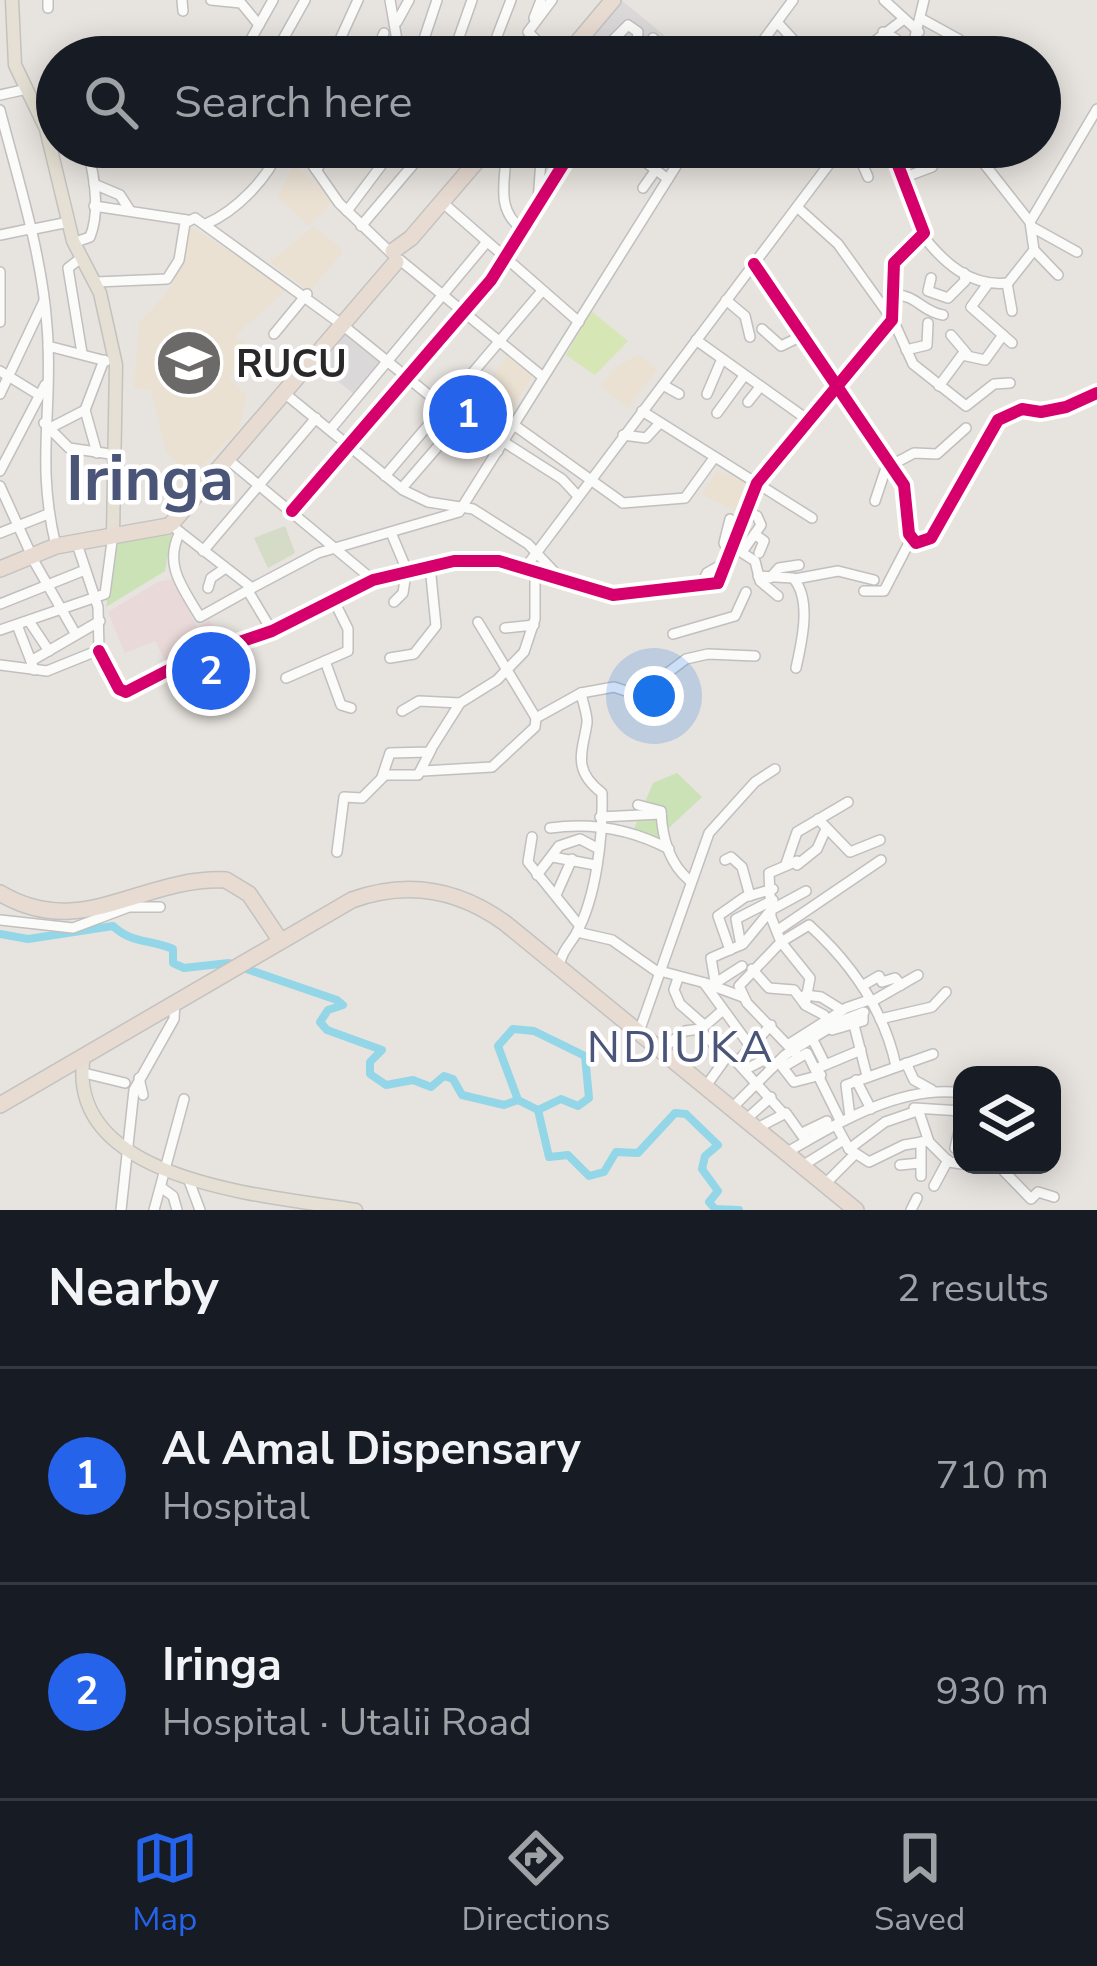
<!DOCTYPE html>
<html lang="en">
<head>
<meta charset="utf-8">
<style>
  :root { --surface:#171b24; --page:#20242c; --text:#f1f3f6; --muted:#9ea1a6; --line:#363941; --accent:#2563eb }
  body { margin:0; font-family:"Nunito Sans",sans-serif; background:var(--page); color:var(--text) }
  .controls { position:absolute; right:36px; bottom:36px; display:grid; overflow:hidden; border-radius:24px; box-shadow:0 6px 30px #0003 }
  .controls button { width:108px; height:108px; display:grid; place-items:center; padding:0; border:0; border-bottom:3px solid var(--line); background:var(--surface); color:var(--text); font:60px sans-serif }
  .you { position:absolute; left:654px; top:696px; width:42px; height:42px; margin:-30px; border:9px solid #fff; border-radius:50%; background:#1a73e8; box-shadow:0 0 0 18px #1a73e833 }
  .badge { display:grid; place-items:center; width:78px; height:78px; border-radius:50%; background:var(--accent); color:#fff; font-size:39px; font-weight:700 }
  .pin { position:absolute; translate:-50% -50%; border:6px solid #fff; box-shadow:0 3px 12px #0006 }
  .list { margin:0; padding:0; list-style:none }
  h2 { display:flex; justify-content:space-between; align-items:center; height:156px; margin:0; padding:0 48px; font-size:51px }
  h2 small { font-size:39px; font-weight:400; color:var(--muted) }
  .list li { display:grid; grid-template-columns:78px 1fr auto; gap:36px; align-items:center; box-sizing:border-box; height:216px; padding:0 48px; border-top:3px solid var(--line) }
  .list b { display:block; font-size:45px; white-space:nowrap }
  .list p { margin:0; font-size:39px; white-space:nowrap; color:var(--muted) }
  .list em { font-size:39px; font-style:normal; color:var(--muted) }
  .icon { flex:none; width:66px; height:66px; fill:none; stroke:currentColor; stroke-width:2; stroke-linecap:round; stroke-linejoin:round }
  .map { position:relative; flex:none; width:1097px; height:1210px; overflow:hidden }
  .search { position:absolute; background:var(--surface); box-shadow:0 6px 30px #0003; left:36px; right:36px; top:36px; height:132px; display:flex; align-items:center; gap:30px; box-sizing:border-box; padding:0 42px; border-radius:66px; color:var(--muted); font-size:45px }
  .sheet { height:588px; background:var(--surface) }
  nav { display:flex; justify-content:space-around; align-items:center; box-sizing:border-box; height:168px; border-top:3px solid var(--line); background:var(--surface); font-size:33px; color:var(--muted) }
  nav a { display:grid; justify-items:center; gap:6px }
  nav .on { color:var(--accent) }
  .map>svg:first-child { display:block }
  .industrial { fill:#dbd8da }
  .education { fill:#eae1d3 }
  .medical { fill:#e9d9d8 }
  .green { fill:#cbe2b7 }
  .cemetery { fill:#d4dbc6 }
  .pitch { fill:#d6e6b5 }
  .lines { fill:none; stroke-linecap:round; stroke-linejoin:round }
  .river { stroke:#93d6e8; stroke-width:8 }
  .minor-casing { stroke:#c1bfbf; stroke-width:12 }
  .major-casing { stroke:#c3c2c0; stroke-width:15 }
  .highway-casing { stroke:#c3c2c0; stroke-width:18 }
  .minor { stroke:#fbfbfa; stroke-width:9 }
  .major { stroke:#e5e0d3; stroke-width:12 }
  .highway { stroke:#e8dbd2; stroke-width:15 }
  .cycleway-casing { stroke:#fff; stroke-width:20 }
  .cycleway { stroke:#d6006c; stroke-width:12 }
  .labels { text-anchor:middle; stroke-width:9; stroke-linejoin:round; paint-order:stroke }
  .poi-label { font-size:39px; font-weight:bold; fill:#292929; stroke:#fff; text-anchor:start }
  .quarter-label { font-size:45px; letter-spacing:3px; fill:#4a5578; stroke:#fff }
  .town-label { font-size:63px; font-weight:bold; fill:#4a5578; stroke:#fff }
</style>
</head>
<body>
<div class="map">
<svg width="1097" height="1210" viewBox="0 0 1097 1210">
  <rect width="100%" height="100%" fill="#e7e3de"/>
  <g class="industrial">
    <path d="M621,0L681,49L682,57H575Z"/>
    <path d="M338,328L382,365L355,395L311,359Z"/>
  </g>
  <g class="education">
    <path d="M293,165L335,199L309,226L278,197Z"/>
    <path d="M186,224L289,288L235,336L253,350L229,378L247,396L239,429L191,477L166,451L151,390L134,387L139,323L172,287Z"/>
    <path d="M314,226L343,251L310,291L270,262Z"/>
    <path d="M510,353L533,375L491,444L458,421Z"/>
    <path d="M638,355L657,369L628,408L600,386L616,367Z"/>
    <path d="M717,470L745,482L736,511L702,495Z"/>
  </g>
  <path class="medical" d="M172,579L197,627L210,620L216,635L208,649L168,665L155,641L125,653L108,612L158,582Z"/>
  <g class="green">
    <path d="M172,531L165,571L106,607L116,538Z"/>
    <path d="M677,773L702,797L659,837L631,836L653,783Z"/>
  </g>
  <path class="cemetery" d="M285,526L295,553L268,568L254,538Z"/>
  <path class="pitch" d="M591,311L628,341L595,375L566,355Z"/>
  <g class="lines">
    <g class="river">
      <path d="M0,934L28,939L113,926C132,944 150,939 173,949V963L184,968L229,963L337,1000L343,1005L328,1010L320,1022L327,1030L382,1050L370,1062V1074L386,1085L413,1080L431,1087L444,1076L453,1079L462,1095L504,1105L518,1100L538,1110L549,1157L568,1155L589,1176L604,1172L616,1152L638,1153L675,1113L686,1114L718,1145L705,1156L702,1169L718,1191L709,1202L715,1209L739,1210"/>
      <path d="M518,1100L498,1046L513,1029L534,1031L585,1056L589,1098L578,1106L561,1099L538,1110"/>
    </g>
    <defs>
      <g id="minor">
        <path d="M182,0L183,11"/>
        <path d="M211,0L241,3L259,25"/>
        <path d="M390,0L398,46L407,57"/>
        <path d="M552,0L528,32L554,57"/>
        <path d="M884,0L919,32"/>
        <path d="M48,8V0"/>
        <path d="M534,18L541,0"/>
        <path d="M920,18L960,40L965,57"/>
        <path d="M397,22L409,0"/>
        <path d="M777,22L809,57"/>
        <path d="M883,32L896,39L892,46"/>
        <path d="M384,33L378,47L391,57"/>
        <path d="M653,38L672,57"/>
        <path d="M420,51L443,57"/>
        <path d="M241,57L273,0"/>
        <path d="M273,57L305,0"/>
        <path d="M332,57L358,0"/>
        <path d="M418,57L437,0"/>
        <path d="M452,57L472,0"/>
        <path d="M489,57L511,0"/>
        <path d="M596,57L628,25L638,32L635,57"/>
        <path d="M738,57L758,43"/>
        <path d="M751,57L793,0"/>
        <path d="M854,57L904,19"/>
        <path d="M910,57L924,0"/>
        <path d="M0,95L27,89"/>
        <path d="M0,110C18,180 42,254 47,326C54,407 35,461 56,546"/>
        <path d="M300,147L339,203L391,253"/>
        <path d="M458,147L476,161"/>
        <path d="M506,147C507,179 493,208 523,230"/>
        <path d="M625,147L668,179"/>
        <path d="M847,147L858,154L868,177"/>
        <path d="M316,170L333,147"/>
        <path d="M903,178L932,167L945,147"/>
        <path d="M94,184L120,195L129,209"/>
        <path d="M643,188L655,171"/>
        <path d="M538,201L542,147"/>
        <path d="M442,202L579,322"/>
        <path d="M94,206L187,220"/>
        <path d="M797,207L838,244L894,322L913,364L966,406L994,384L1010,383"/>
        <path d="M347,211L395,147"/>
        <path d="M1030,222L1097,109"/>
        <path d="M206,224C236,211 269,178 280,147"/>
        <path d="M361,226L428,147"/>
        <path d="M1032,227L1077,252"/>
        <path d="M29,230L69,222"/>
        <path d="M0,235L29,229"/>
        <path d="M923,236C945,264 971,287 1008,283L1034,250L1030,222L971,147"/>
        <path d="M73,243L90,237C101,210 94,174 87,147"/>
        <path d="M1034,250L1058,275"/>
        <path d="M81,258L68,268L82,353"/>
        <path d="M400,260L543,377"/>
        <path d="M754,264L904,485L909,534L916,543L931,538L998,420L1022,409L1041,412L1066,407L1097,393"/>
        <path d="M0,272V322"/>
        <path d="M931,278L928,291L948,298L965,281L964,273"/>
        <path d="M96,282L167,279L179,260L185,223L195,218L337,321"/>
        <path d="M1007,283L1012,311"/>
        <path d="M987,285L971,307L1012,343"/>
        <path d="M896,295C916,295 923,312 943,315"/>
        <path d="M726,300L745,316L750,337"/>
        <path d="M340,323L498,451"/>
        <path d="M762,329L781,346L804,335"/>
        <path d="M274,334L307,294"/>
        <path d="M951,335L967,354"/>
        <path d="M696,340L808,420"/>
        <path d="M48,346L106,361"/>
        <path d="M906,350L927,345L928,323"/>
        <path d="M0,371L39,395"/>
        <path d="M663,385L679,394"/>
        <path d="M939,386L962,355L985,360L1003,335"/>
        <path d="M283,392L403,490L428,502L473,509L528,544L562,580"/>
        <path d="M0,394L44,301"/>
        <path d="M707,394L721,361"/>
        <path d="M748,402L760,387"/>
        <path d="M642,411L812,518"/>
        <path d="M717,413L744,376"/>
        <path d="M44,423L69,448L117,455"/>
        <path d="M514,425L623,503L685,498L714,458"/>
        <path d="M50,428L85,410"/>
        <path d="M330,430L486,243"/>
        <path d="M623,435L646,438L659,424"/>
        <path d="M504,442L562,479L576,494"/>
        <path d="M97,453L85,410L104,360"/>
        <path d="M226,458L373,580"/>
        <path d="M0,471L45,385"/>
        <path d="M385,476L542,291"/>
        <path d="M0,486L30,552"/>
        <path d="M402,488L459,422"/>
        <path d="M875,501L886,468L914,453L937,454L966,428"/>
        <path d="M292,511L491,280L574,147"/>
        <path d="M171,525L252,588L318,553L459,512L688,147"/>
        <path d="M180,532C163,565 183,588 200,617L252,588"/>
        <path d="M0,533L48,514"/>
        <path d="M392,535L408,573"/>
        <path d="M757,536L764,541L759,553"/>
        <path d="M733,547L755,561L760,581L778,596"/>
        <path d="M203,551L316,418"/>
        <path d="M742,552L761,525L757,516L744,511"/>
        <path d="M730,555L724,543L730,519"/>
        <path d="M31,556L75,633"/>
        <path d="M525,568L842,147"/>
        <path d="M758,576L793,578C812,599 802,641 796,668"/>
        <path d="M770,578L779,568L799,565"/>
        <path d="M795,579L838,571L874,580"/>
        <path d="M208,588L211,578L224,569"/>
        <path d="M699,588L707,573L728,561"/>
        <path d="M248,591L272,631"/>
        <path d="M864,591H884L911,539"/>
        <path d="M394,602L403,593L406,573"/>
        <path d="M0,604L85,570"/>
        <path d="M29,621L49,651"/>
        <path d="M478,622L536,718"/>
        <path d="M17,625L31,661"/>
        <path d="M505,628L534,625"/>
        <path d="M0,630L105,594L113,534"/>
        <path d="M673,634L735,616L746,592"/>
        <path d="M99,651L119,689L126,692L190,659L272,631L373,580L454,561H499L613,595L718,583L757,483L892,320L894,263L924,233L891,147"/>
        <path d="M390,658L414,654L436,626L430,566"/>
        <path d="M325,661L341,705L351,708"/>
        <path d="M0,665L47,671L99,650L98,607L76,541"/>
        <path d="M34,670L31,661L100,621"/>
        <path d="M286,678L348,651V629L334,601"/>
        <path d="M402,711L419,701L460,703"/>
        <path d="M423,771L492,767L535,727L536,718L581,693L614,687L638,695L686,659L708,654L755,656"/>
        <path d="M382,777L390,753L429,752L460,703L497,680L524,652L535,619V571"/>
        <path d="M638,805L661,811C662,836 669,863 689,880"/>
        <path d="M600,817L661,814"/>
        <path d="M818,819L850,852L880,840"/>
        <path d="M550,828C592,822 631,829 669,849"/>
        <path d="M532,837L528,862L579,925"/>
        <path d="M337,852L344,797L362,798L385,775H418L431,750"/>
        <path d="M553,857L595,865"/>
        <path d="M725,860L731,857L742,867L750,896"/>
        <path d="M797,861L769,873L771,917L781,942L739,986L747,1003L798,1056"/>
        <path d="M786,864L797,832L848,802"/>
        <path d="M797,865L817,849L826,829"/>
        <path d="M537,875L559,846L580,839L599,849"/>
        <path d="M556,895L572,859"/>
        <path d="M0,920L73,928L129,907H160"/>
        <path d="M778,930L881,860"/>
        <path d="M577,932L612,940L659,973"/>
        <path d="M741,945L736,919L773,900"/>
        <path d="M730,950L718,916L745,897L773,889"/>
        <path d="M559,967C562,951 568,947 576,934C597,896 603,835 602,793C571,769 583,751 587,723C588,716 582,700 581,693"/>
        <path d="M752,969L769,988L794,990L803,1002"/>
        <path d="M660,971L709,984"/>
        <path d="M678,978L674,990L680,1004L704,1025"/>
        <path d="M704,983L750,1046"/>
        <path d="M714,984L742,966"/>
        <path d="M862,986L879,976L882,982L895,978L901,985"/>
        <path d="M805,995L821,997L842,1010"/>
        <path d="M743,997L716,987L711,958L743,944L771,910L806,891"/>
        <path d="M871,1002L918,975"/>
        <path d="M723,1010L700,1030L727,1058"/>
        <path d="M863,1013V1021L832,1030L824,1015L805,1005L810,978L781,942L809,925C851,963 884,1010 896,1066"/>
        <path d="M880,1019L932,1007L946,992"/>
        <path d="M830,1025L864,1012"/>
        <path d="M854,1025L867,1076"/>
        <path d="M639,1032L709,833L755,782L775,769"/>
        <path d="M811,1036L825,1064"/>
        <path d="M789,1044L846,1008L869,1000"/>
        <path d="M661,1050L685,1031L700,1029"/>
        <path d="M738,1061L771,1025"/>
        <path d="M906,1063L914,1080L932,1090"/>
        <path d="M780,1064L794,1082L821,1075"/>
        <path d="M783,1067L807,1053L840,1120"/>
        <path d="M818,1068L861,1050"/>
        <path d="M746,1069L764,1060L773,1067"/>
        <path d="M84,1073L125,1083"/>
        <path d="M139,1078L143,1095"/>
        <path d="M856,1080L871,1109"/>
        <path d="M706,1086L726,1058H733L783,1113"/>
        <path d="M737,1103L785,1055L831,1027"/>
        <path d="M914,1108L962,1111"/>
        <path d="M919,1112L929,1142"/>
        <path d="M751,1115L771,1097"/>
        <path d="M850,1117L846,1085L933,1054"/>
        <path d="M763,1125L786,1113L806,1141"/>
        <path d="M836,1125L849,1149L869,1162L904,1145L928,1141L949,1162L962,1164"/>
        <path d="M802,1133L827,1121"/>
        <path d="M921,1142V1176"/>
        <path d="M955,1148L962,1118"/>
        <path d="M849,1149L885,1122L917,1111"/>
        <path d="M786,1153C837,1123 902,1084 962,1093"/>
        <path d="M900,1165L920,1163"/>
        <path d="M968,1165H982"/>
        <path d="M998,1165L1031,1199L1038,1192L1054,1197"/>
        <path d="M802,1166L842,1141"/>
        <path d="M188,1178L200,1210"/>
        <path d="M825,1184L855,1154"/>
        <path d="M934,1186L948,1160"/>
        <path d="M162,1188L173,1196L177,1210"/>
        <path d="M121,1210L134,1090L174,1019L175,1002"/>
        <path d="M154,1210L184,1099"/>
        <path d="M911,1210L917,1198"/>
      </g>
      <g id="major">
        <path d="M12,0L15,65L46,129L73,241L100,293L116,365L113,534"/>
        <path d="M84,1055C62,1183 271,1196 356,1210"/>
      </g>
      <g id="highway">
        <path d="M565,57L613,0"/>
        <path d="M393,251L411,238L489,147"/>
        <path d="M172,523L396,262"/>
        <path d="M0,569L56,546L168,526"/>
        <path d="M0,893C82,942 142,876 226,880L249,894L280,940"/>
        <path d="M0,1105L352,900C407,880 458,889 505,923L856,1210"/>
      </g>
    </defs>
    <use href="#minor" class="minor-casing"/>
    <use href="#major" class="major-casing"/>
    <use href="#highway" class="highway-casing"/>
    <use href="#minor" class="minor"/>
    <use href="#major" class="major"/>
    <use href="#highway" class="highway"/>
    <defs>
      <g id="cycleway">
        <path d="M754,264L904,485L909,534L916,543L931,538L998,420L1022,409L1041,412L1066,407L1097,393"/>
        <path d="M292,511L491,280L574,147"/>
        <path d="M99,651L119,689L126,692L190,659L272,631L373,580L454,561H499L613,595L718,583L757,483L892,320L894,263L924,233L891,147"/>
      </g>
    </defs>
    <use href="#cycleway" class="cycleway-casing"/>
    <use href="#cycleway" class="cycleway"/>
  </g>
  <defs>
    <symbol id="university-disc" viewBox="-11 -11 22 22"><circle r="9.5" fill="#6c6a68" stroke="#fff"/><path d="M0-5L7-2L0 1L-7-2ZM-4 1L0 2.5L4 1V4Q0 6-4 4Z" fill="#fff"/></symbol>
  </defs>
  <g fill-rule="evenodd">
    <use href="#university-disc" x="151" y="325" width="76" height="76"/>
  </g>
  <g class="labels">
    <g class="poi-label">
      <text x="236" y="377">RUCU</text>
    </g>
    <g class="quarter-label">
      <text x="681" y="1062">NDIUKA</text>
    </g>
    <g class="town-label">
      <text x="150" y="500">Iringa</text>
    </g>
  </g>
</svg>
<div class="controls">
<button><svg class="icon" aria-label="layers" viewBox="0 0 24 24"><path d="M12 4l9 5-9 5-9-5zM3 14l9 5 9-5"/></svg></button>
</div>
<div class="you"></div>
<div class="pin badge" style="left:468px;top:414px">1</div>
<div class="pin badge" style="left:211px;top:671px">2</div>
<div class="search"><svg class="icon" aria-label="search" viewBox="0 0 24 24"><circle cx="10" cy="10" r="6"/><path d="M15 15l6 6"/></svg>Search here</div>
</div>
<section class="sheet">
<h2>Nearby<small>2 results</small></h2>
<ul class="list">
<li><span class="badge">1</span><div><b>Al Amal Dispensary</b><p>Hospital</p></div><em>710 m</em></li>
<li><span class="badge">2</span><div><b>Iringa</b><p>Hospital · Utalii Road</p></div><em>930 m</em></li>
</ul>
</section>
<nav>
<a class="on"><svg class="icon" aria-label="map" viewBox="0 0 24 24"><path d="M3 6l6-2 6 2 6-2v14l-6 2-6-2-6 2zM9 4v14M15 6v14"/></svg>Map</a>
<a><svg class="icon" aria-label="directions" viewBox="0 0 24 24"><path d="M12 3l9 9-9 9-9-9zM9 14v-3h6M13 9l2 2-2 2"/></svg>Directions</a>
<a><svg class="icon" aria-label="saved" viewBox="0 0 24 24"><path d="M7 4h10v16l-5-4-5 4z"/></svg>Saved</a>
</nav>
</body>
</html>
